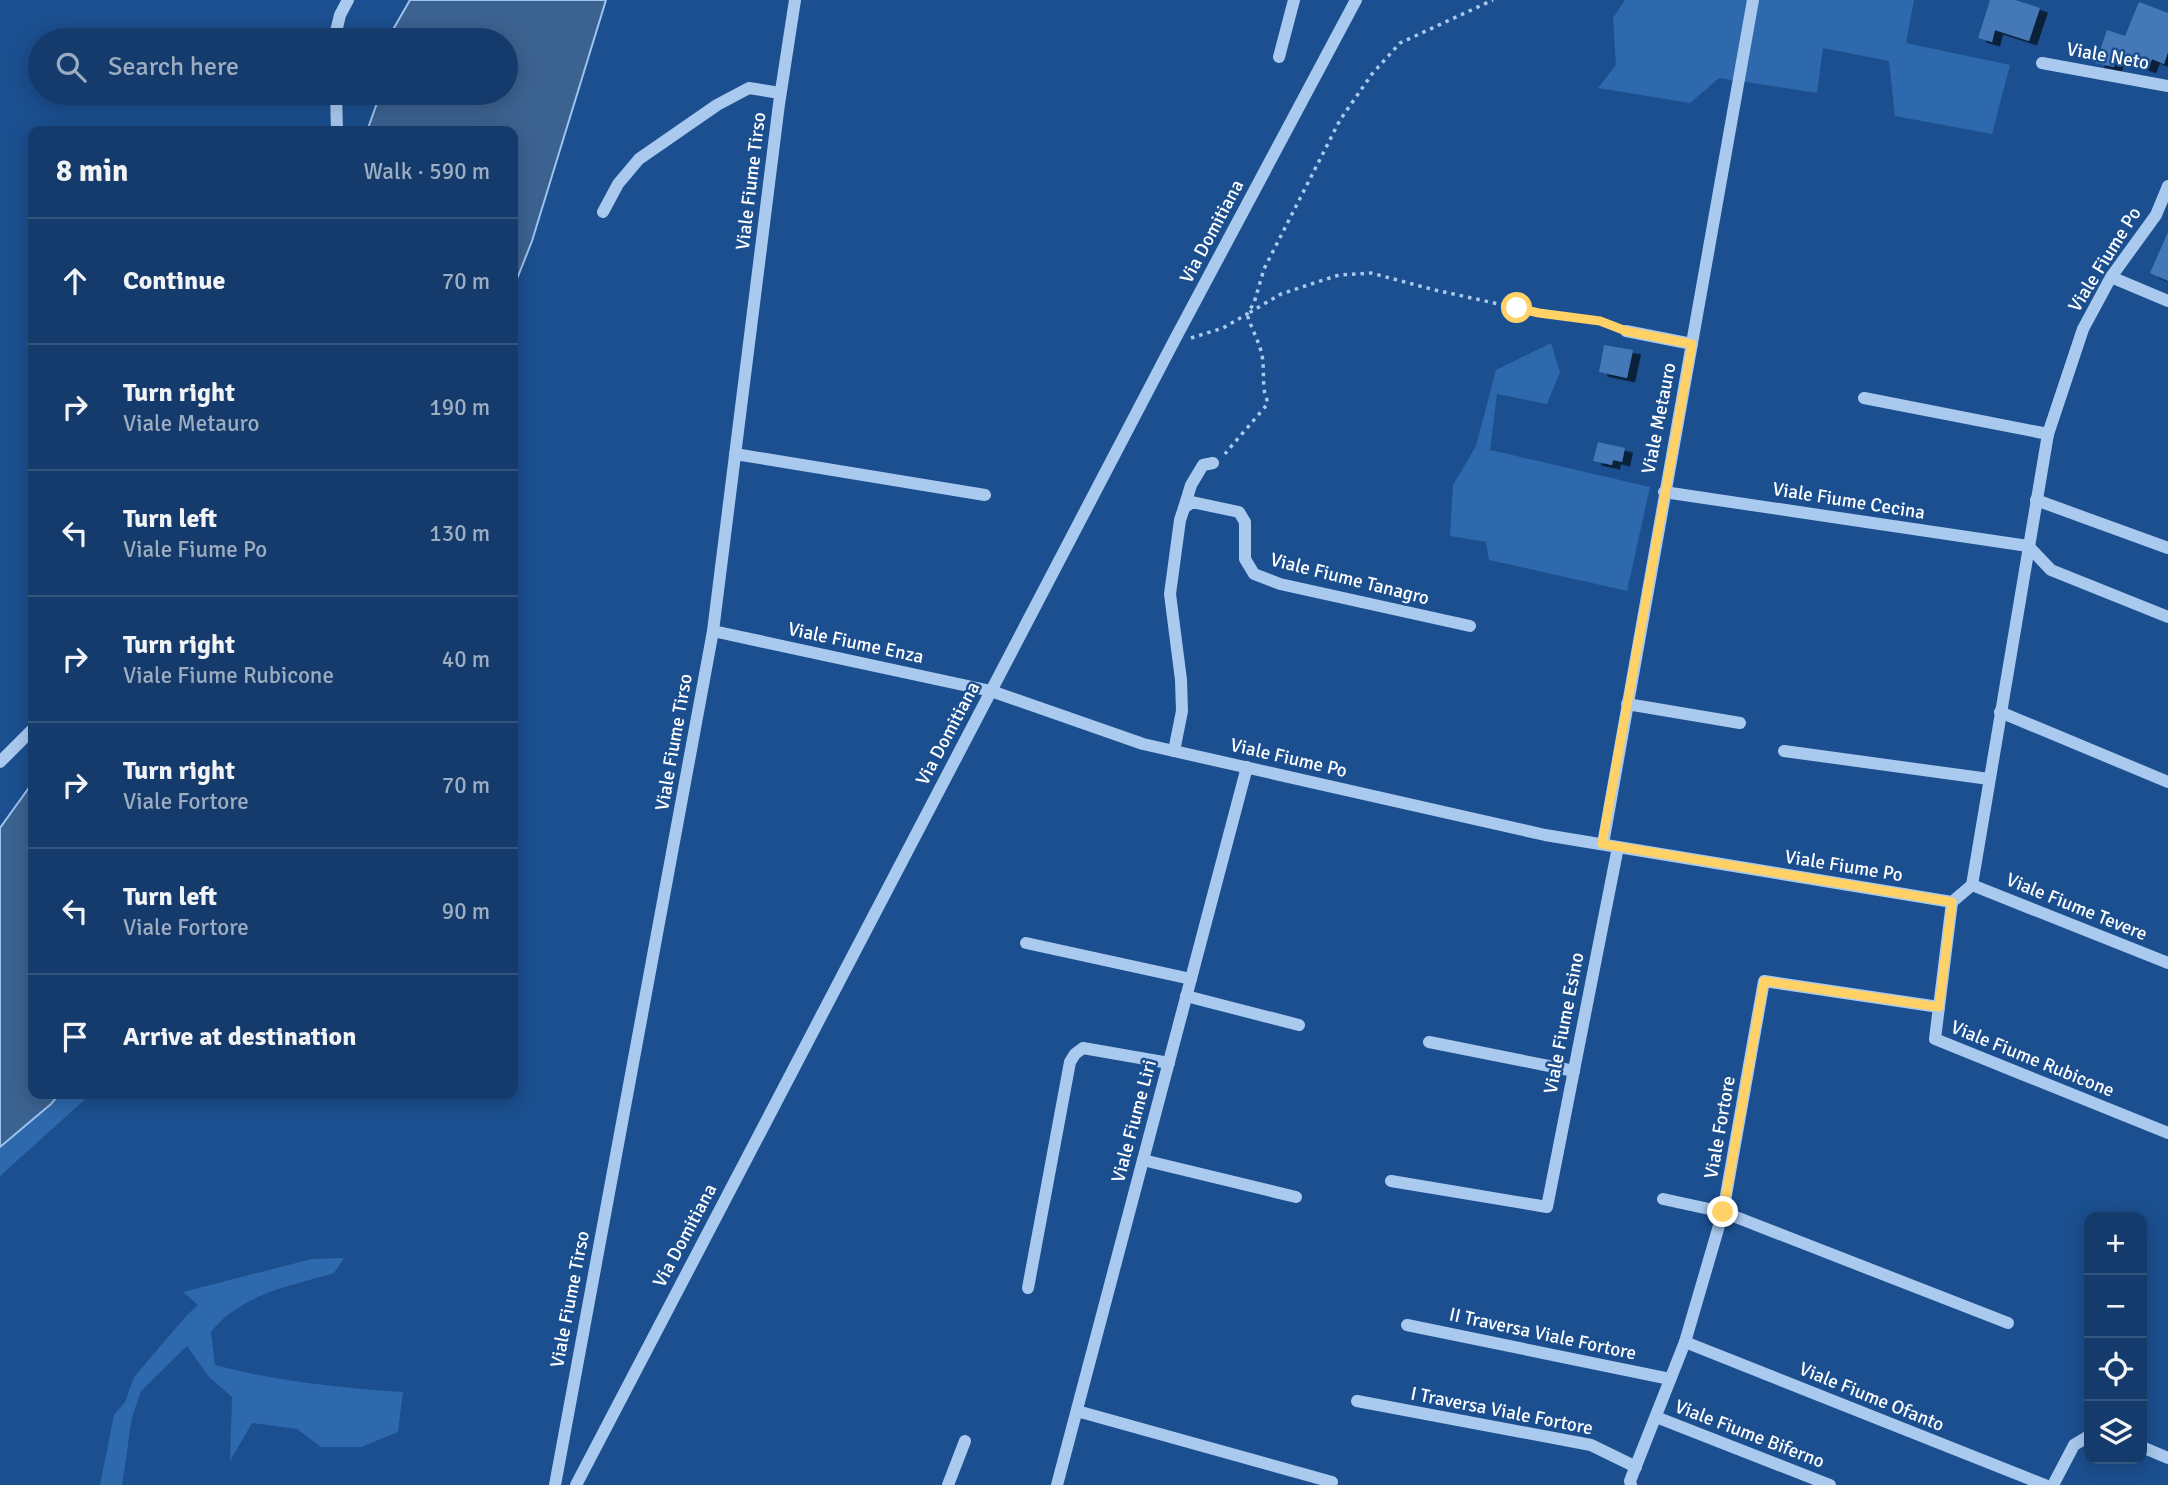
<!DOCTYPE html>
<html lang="en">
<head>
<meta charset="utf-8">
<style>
  :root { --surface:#143b6b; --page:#214673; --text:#f1f3f6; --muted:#9dadc1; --line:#33557e }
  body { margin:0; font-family:Signika,sans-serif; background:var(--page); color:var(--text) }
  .controls { position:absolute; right:21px; bottom:21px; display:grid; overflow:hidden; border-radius:14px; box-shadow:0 4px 18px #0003 }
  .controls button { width:63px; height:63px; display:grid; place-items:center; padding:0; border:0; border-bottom:2px solid var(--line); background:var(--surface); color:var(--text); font:35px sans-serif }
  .stop { position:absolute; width:21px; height:21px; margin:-16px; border:5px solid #ffd166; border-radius:50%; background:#fff }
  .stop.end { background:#ffd166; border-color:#fff; box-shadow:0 2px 7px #0008 }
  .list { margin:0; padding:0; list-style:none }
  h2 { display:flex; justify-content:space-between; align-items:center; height:91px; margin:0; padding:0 28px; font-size:30px }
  h2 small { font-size:23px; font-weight:400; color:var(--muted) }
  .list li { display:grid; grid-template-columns:46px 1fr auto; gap:21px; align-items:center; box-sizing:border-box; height:126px; padding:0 28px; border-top:2px solid var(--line) }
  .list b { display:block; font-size:26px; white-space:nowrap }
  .list p { margin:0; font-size:23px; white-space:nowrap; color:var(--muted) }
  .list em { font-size:23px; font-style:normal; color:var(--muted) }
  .icon { flex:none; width:38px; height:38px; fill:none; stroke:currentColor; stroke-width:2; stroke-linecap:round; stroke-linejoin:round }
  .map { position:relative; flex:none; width:2168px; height:1485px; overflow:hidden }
  .search { position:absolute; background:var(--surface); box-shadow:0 4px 18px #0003; left:28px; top:28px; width:490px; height:77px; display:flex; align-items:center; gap:18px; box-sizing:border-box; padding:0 24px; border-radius:38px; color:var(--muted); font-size:26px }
  .panel { position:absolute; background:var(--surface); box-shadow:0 4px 18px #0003; left:28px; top:126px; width:490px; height:973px; border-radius:14px }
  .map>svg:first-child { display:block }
  .green { fill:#2e69ad }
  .water { fill:#3c6290; stroke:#9cc4f0; stroke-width:2 }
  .building { fill:#4478b7; filter:url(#shadow) }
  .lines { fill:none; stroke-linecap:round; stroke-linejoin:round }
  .path { stroke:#a9c9ee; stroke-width:3.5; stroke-dasharray:3.5 5; stroke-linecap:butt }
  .minor { stroke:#a9c9ee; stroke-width:12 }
  .route { stroke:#ffd166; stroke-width:9 }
  .labels { text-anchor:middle; stroke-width:5; stroke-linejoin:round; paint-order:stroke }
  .street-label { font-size:19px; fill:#fff; stroke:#1b4f8f }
</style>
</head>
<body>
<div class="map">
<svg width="2168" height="1485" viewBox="0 0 2168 1485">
  <defs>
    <filter id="shadow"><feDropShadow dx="8" dy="4.5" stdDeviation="0" flood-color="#0009"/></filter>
  </defs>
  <rect width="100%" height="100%" fill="#1b4f8f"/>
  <g class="green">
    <path d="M1625,0H1914L1906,43L2010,65L1992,134L1895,116L1889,61L1823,48L1817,93L1719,78L1690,103L1598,88L1616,65L1613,18Z"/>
    <path d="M1551,343L1560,372L1547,404L1497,394L1490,450L1650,487L1627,591L1489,560L1486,542L1450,536L1453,485L1476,446L1496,370Z"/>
    <path d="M59,1094H91L0,1176V1147L51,1104Z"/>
    <path d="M344,1258L334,1273C290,1286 241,1294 211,1332L215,1365C276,1381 340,1388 403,1392L398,1432L361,1447H321L297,1429L252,1423L230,1461L232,1397L209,1377L187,1346L141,1391L132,1417L122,1485H100L114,1415L125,1402L134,1377L187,1315L198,1305L183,1292L312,1259Z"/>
  </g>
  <g class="water">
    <path d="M410,0H606L532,241L513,289V131H367L377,103V93H506V40H387Z"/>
    <path d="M33,782V1094H59L51,1104L0,1147V828Z"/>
  </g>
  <g class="building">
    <path d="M1990,0H2015L2040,8L2029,41L1995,30L1992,42L1978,38Z"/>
    <path d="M2139,2L2168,13V52L2164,64L2152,59L2148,69L2117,57L2114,67L2096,63L2107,30L2125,36Z"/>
    <path d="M2168,232V281L2150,273Z"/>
    <path d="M1604,345L1633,350L1627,378L1599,372Z"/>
    <path d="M1598,442L1625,448L1622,462L1613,460L1612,465L1593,461Z"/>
  </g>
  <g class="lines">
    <g class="path">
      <path d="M1191,338L1223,328L1247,314L1254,303L1264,269L1340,120L1372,74L1400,43L1493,0"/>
      <path d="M1225,454C1230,447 1266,407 1267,404C1268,398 1264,394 1264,388C1263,377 1264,367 1262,355C1259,341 1251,328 1247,314L1281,294L1305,286L1339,275L1371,273L1435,290L1540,313L1600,321L1614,326"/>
    </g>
    <g class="minor">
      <path d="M334,40L340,15L348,0"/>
      <path d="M1279,57L1294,0"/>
      <path d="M2042,63L2168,86"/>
      <path d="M336,93L337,131"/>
      <path d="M603,212L618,184L639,159L717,105L749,88L780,93"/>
      <path d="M2111,277L2168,301"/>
      <path d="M1626,331L1692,344"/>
      <path d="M1864,398L2048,434"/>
      <path d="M735,454L985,495"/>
      <path d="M1664,492L2028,546L2051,570L2168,617"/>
      <path d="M2036,500L2168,548"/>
      <path d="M1184,508L1191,485L1203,465L1213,463"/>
      <path d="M713,631L991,691L1143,744L1545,835L1952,902L1972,885L2048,434L2083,329L2111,277L2156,215L2168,186"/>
      <path d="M1627,704L1740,723"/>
      <path d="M2000,712L2168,782"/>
      <path d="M1174,751L1182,711L1181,680L1170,594L1180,520L1184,508L1192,502L1239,512L1245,522V559L1254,574L1280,584L1470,626"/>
      <path d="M1784,751L1989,779"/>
      <path d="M0,762L33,729"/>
      <path d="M1603,844L1753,0"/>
      <path d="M1972,885L2168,963"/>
      <path d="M1952,902L1935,1039L2168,1133"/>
      <path d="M1026,943L1191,979"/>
      <path d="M1186,996L1299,1025"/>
      <path d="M1429,1042L1574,1071"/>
      <path d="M1143,1160L1296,1197"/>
      <path d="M1391,1181L1547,1207L1618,847"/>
      <path d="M1663,1199L1723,1212L2008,1323"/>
      <path d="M1028,1288L1070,1062L1075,1054L1083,1048L1169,1063"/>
      <path d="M1407,1325L1670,1379"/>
      <path d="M1685,1342L2045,1485"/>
      <path d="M1357,1401L1591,1445L1636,1467"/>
      <path d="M1077,1411L1332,1482"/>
      <path d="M1656,1417L1830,1485"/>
      <path d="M2142,1447L2168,1458"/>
      <path d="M555,1485L713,631L779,104L795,0"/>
      <path d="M576,1485L1174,341L1356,0"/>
      <path d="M948,1485L965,1441"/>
      <path d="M1057,1485L1247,767"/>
      <path d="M1631,1485L1630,1481L1685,1342L1723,1212L1764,981L1939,1007"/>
      <path d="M2053,1485L2074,1445L2089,1436"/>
    </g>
  </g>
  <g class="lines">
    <path class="route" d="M1517,308L1539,313L1600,321L1626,331L1692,344L1602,844L1952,902L1939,1007L1764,981L1723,1212"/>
  </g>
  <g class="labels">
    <g class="street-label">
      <text transform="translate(2108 55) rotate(10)" y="7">Viale Neto</text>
      <text transform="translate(750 181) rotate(-83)" y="7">Viale Fiume Tirso</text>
      <text transform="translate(1211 231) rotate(-62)" y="7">Via Domitiana</text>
      <text transform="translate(2104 259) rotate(-58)" y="7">Viale Fiume Po</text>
      <text transform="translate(1658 418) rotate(-79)" y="7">Viale Metauro</text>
      <text transform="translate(1849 500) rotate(9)" y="7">Viale Fiume Cecina</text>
      <text transform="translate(1350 578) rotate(14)" y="7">Viale Fiume Tanagro</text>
      <text transform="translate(856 642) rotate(12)" y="7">Viale Fiume Enza</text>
      <text transform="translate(947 733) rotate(-62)" y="7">Via Domitiana</text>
      <text transform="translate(673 742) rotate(-80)" y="7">Viale Fiume Tirso</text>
      <text transform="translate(1289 757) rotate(13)" y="7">Viale Fiume Po</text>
      <text transform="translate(1844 865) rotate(9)" y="7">Viale Fiume Po</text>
      <text transform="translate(2077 906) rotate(22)" y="7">Viale Fiume Tevere</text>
      <text transform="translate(1563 1023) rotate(-79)" y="7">Viale Fiume Esino</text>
      <text transform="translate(2033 1058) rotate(22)" y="7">Viale Fiume Rubicone</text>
      <text transform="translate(1133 1121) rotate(-75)" y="7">Viale Fiume Liri</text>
      <text transform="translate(1719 1127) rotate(-80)" y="7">Viale Fortore</text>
      <text transform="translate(684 1235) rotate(-62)" y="7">Via Domitiana</text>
      <text transform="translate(569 1299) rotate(-79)" y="7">Viale Fiume Tirso</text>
      <text transform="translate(1543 1333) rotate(12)" y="7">II Traversa Viale Fortore</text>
      <text transform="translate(1872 1396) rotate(22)" y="7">Viale Fiume Ofanto</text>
      <text transform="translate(1502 1410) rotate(11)" y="7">I Traversa Viale Fortore</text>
      <text transform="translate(1750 1433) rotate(21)" y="7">Viale Fiume Biferno</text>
    </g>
  </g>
</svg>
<div class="controls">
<button>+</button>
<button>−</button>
<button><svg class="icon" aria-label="locate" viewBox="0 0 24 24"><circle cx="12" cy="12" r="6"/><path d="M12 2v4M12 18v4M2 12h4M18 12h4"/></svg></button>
<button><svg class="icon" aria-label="layers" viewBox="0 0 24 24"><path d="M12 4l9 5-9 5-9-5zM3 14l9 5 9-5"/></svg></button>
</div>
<div class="stop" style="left:1517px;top:308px"></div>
<div class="stop end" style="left:1723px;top:1212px"></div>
<div class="search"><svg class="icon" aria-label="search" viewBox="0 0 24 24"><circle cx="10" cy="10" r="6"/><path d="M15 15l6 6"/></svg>Search here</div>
<section class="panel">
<h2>8 min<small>Walk · 590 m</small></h2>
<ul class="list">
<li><svg class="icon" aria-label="ahead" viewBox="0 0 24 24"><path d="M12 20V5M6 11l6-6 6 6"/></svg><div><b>Continue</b></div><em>70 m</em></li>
<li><svg class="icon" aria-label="right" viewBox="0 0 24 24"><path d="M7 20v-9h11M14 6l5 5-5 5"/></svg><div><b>Turn right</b><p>Viale Metauro</p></div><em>190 m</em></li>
<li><svg class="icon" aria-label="left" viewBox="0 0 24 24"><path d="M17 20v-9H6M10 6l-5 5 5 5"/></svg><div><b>Turn left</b><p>Viale Fiume Po</p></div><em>130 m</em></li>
<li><svg class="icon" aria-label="right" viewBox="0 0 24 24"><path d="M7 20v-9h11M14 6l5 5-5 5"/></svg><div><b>Turn right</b><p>Viale Fiume Rubicone</p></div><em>40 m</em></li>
<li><svg class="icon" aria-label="right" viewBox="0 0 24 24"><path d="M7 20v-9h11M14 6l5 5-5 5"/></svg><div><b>Turn right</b><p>Viale Fortore</p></div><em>70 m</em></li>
<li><svg class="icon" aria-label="left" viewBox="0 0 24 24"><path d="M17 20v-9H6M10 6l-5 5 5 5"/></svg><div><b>Turn left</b><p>Viale Fortore</p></div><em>90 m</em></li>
<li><svg class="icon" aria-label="arrive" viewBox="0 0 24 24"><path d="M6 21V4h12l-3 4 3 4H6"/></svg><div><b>Arrive at destination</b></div></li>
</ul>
</section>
</div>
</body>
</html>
